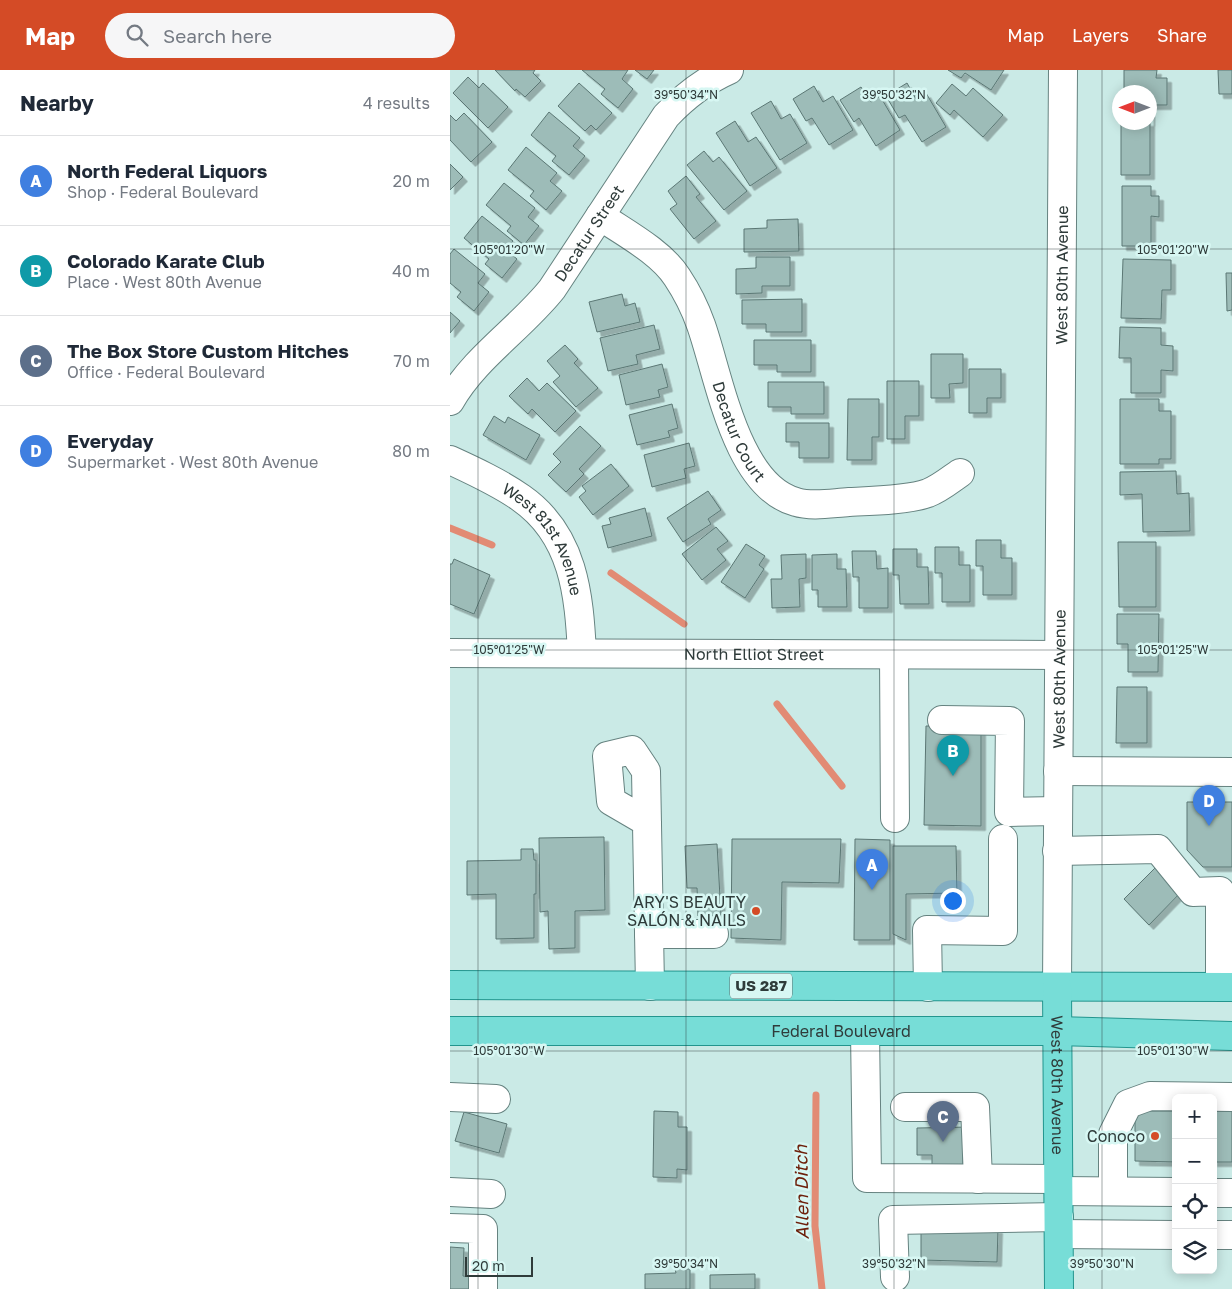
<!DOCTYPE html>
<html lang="en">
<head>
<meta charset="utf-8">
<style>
  :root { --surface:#fff; --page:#f6f6f7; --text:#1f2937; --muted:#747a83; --line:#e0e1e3; --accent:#d44b26 }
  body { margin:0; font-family:"Golos Text",sans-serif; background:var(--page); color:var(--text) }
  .controls { position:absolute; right:15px; bottom:15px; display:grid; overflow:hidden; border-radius:8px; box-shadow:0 2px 12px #0003 }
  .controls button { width:45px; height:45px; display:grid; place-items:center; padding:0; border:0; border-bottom:1px solid var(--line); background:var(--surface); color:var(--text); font:25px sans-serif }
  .compass { position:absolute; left:662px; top:15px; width:45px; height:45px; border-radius:50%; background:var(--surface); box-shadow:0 2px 12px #0003; rotate:270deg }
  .scale { position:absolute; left:15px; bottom:12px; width:68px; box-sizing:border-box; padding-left:5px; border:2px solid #2f3b3a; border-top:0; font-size:14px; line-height:18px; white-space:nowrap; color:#2f3b3a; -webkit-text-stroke:4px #d7f7f3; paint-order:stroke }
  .you { position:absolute; left:502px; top:830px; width:18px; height:18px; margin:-12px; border:4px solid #fff; border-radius:50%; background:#1a73e8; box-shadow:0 0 0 8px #1a73e833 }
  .badge { display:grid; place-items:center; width:32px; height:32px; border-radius:50%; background:var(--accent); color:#fff; font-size:16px; font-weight:700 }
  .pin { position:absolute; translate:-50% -41px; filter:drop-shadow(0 1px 2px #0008) }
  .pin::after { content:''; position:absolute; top:26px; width:18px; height:15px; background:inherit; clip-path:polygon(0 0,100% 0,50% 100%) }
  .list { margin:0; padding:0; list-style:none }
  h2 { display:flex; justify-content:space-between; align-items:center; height:65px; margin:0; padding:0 20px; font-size:21px }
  h2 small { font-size:16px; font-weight:400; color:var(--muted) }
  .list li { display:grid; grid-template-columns:32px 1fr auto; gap:15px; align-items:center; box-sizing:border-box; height:90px; padding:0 20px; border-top:1px solid var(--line) }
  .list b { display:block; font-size:19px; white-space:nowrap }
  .list p { margin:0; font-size:16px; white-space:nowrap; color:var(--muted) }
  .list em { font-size:16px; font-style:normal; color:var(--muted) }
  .icon { flex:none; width:28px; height:28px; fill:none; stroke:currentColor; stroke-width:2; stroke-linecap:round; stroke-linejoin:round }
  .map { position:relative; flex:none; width:782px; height:1219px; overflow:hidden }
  header { display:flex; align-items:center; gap:30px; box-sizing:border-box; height:70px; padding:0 25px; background:var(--accent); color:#fff }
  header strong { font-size:24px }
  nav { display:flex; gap:28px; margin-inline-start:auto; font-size:18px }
  .search { width:350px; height:45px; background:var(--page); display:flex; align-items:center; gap:12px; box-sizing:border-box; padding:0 18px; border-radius:28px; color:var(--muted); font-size:19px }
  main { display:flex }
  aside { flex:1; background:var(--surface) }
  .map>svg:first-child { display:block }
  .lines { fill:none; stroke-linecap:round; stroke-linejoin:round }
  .stream { stroke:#e28b74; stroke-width:7 }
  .building { fill:#9dbcb8; stroke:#5b7774; filter:url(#shadow) }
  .minor-casing { stroke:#668380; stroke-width:30 }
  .major-casing { stroke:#23958e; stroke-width:30 }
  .minor { stroke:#fff; stroke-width:28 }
  .major { stroke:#77ddd7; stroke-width:28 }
  .ticks { fill:none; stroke:#2f3b3a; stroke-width:1; stroke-opacity:0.45 }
  .poi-dot { fill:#d44b26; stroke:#d7f7f3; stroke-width:2 }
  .labels { text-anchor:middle; stroke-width:5; stroke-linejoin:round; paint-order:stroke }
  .shield { fill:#d7f7f3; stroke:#617372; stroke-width:1 }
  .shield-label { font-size:15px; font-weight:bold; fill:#2f3b3a }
  .street-label { font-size:16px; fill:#2f3b3a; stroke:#d7f7f3 }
  .poi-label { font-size:16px; fill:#2f3b3a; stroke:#d7f7f3; text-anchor:end }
  .water-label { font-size:18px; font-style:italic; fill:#6d200b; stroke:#d7f7f3 }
  .ticks-label { font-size:12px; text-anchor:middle; fill:#2f3b3a; stroke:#d7f7f3; stroke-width:5; stroke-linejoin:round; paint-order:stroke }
</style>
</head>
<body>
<header>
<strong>Map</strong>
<div class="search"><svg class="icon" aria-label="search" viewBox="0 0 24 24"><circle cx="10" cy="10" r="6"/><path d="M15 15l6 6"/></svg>Search here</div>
<nav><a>Map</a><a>Layers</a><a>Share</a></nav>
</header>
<main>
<aside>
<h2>Nearby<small>4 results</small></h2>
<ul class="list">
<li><span class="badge" style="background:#3f7fe0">A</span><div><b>North Federal Liquors</b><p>Shop · Federal Boulevard</p></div><em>20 m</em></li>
<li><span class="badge" style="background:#0f9aa8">B</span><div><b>Colorado Karate Club</b><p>Place · West 80th Avenue</p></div><em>40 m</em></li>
<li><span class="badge" style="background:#5c6f8a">C</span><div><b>The Box Store Custom Hitches</b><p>Office · Federal Boulevard</p></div><em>70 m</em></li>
<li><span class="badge" style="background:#3f7fe0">D</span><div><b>Everyday</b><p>Supermarket · West 80th Avenue</p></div><em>80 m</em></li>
</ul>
</aside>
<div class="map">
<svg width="782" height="1219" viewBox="0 0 782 1219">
  <defs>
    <filter id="shadow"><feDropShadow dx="4.5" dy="4.5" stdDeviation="0" flood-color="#0004"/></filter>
  </defs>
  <rect width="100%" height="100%" fill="#caeae6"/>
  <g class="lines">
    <g class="stream">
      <path d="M0,458L42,475"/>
      <path d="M161,503L234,554"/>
      <path d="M327,634L392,716"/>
      <path d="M366,1025L365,1156L372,1219"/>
    </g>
  </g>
  <g class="building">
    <path d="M45,0H85L83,3L91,11L75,27L66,19L65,21Z"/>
    <path d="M132,0H178L172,9L183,19L168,38L151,24L155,19Z"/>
    <path d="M185,0H204L197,9Z"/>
    <path d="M498,0H554L541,20L515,3L511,8Z"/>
    <path d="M674,0H707L706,8H717V35H700V22H674Z"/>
    <path d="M768,0H782V24H769Z"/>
    <path d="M18,7L29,18L33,13L58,37L38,58L3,23Z"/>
    <path d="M129,13L162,43L146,60L141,55L135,61L108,36Z"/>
    <path d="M457,13L466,29L476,23L496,57L472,72L455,45L449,48L436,26Z"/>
    <path d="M502,14L516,26L523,18L553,45L533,67L504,40L500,45L486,33Z"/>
    <path d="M364,16L373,32L383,26L403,60L379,75L362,48L356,51L343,29Z"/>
    <path d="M411,17L421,32L430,26L450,60L426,76L409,48L404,52L390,30Z"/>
    <path d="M321,31L331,49L340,44L357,73L330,90L301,43Z"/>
    <path d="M99,42L130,68L123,76L135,86L119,105L102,91L106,86L81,65Z"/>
    <path d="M700,42V105H671V52H700Z"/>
    <path d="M14,43L42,72L21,92L0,70V45L6,51Z"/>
    <path d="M285,51L298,72L306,67L327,98L300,116L266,63Z"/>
    <path d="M76,77L107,103L100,111L112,121L96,140L80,126L84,121L58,100Z"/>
    <path d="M254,81L263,92L269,87L297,121L274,140L237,95Z"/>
    <path d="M0,94L13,107L0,120Z"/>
    <path d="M236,106L250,124L246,127L266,151L244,169L220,139L227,134L218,121Z"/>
    <path d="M54,113L85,138L78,147L89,156L74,175L57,161L61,156L36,135Z"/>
    <path d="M672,116H701V126H709V147L701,146V176H672Z"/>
    <path d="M32,146L63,171L56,180L67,189L52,208L35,194L39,189L14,168Z"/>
    <path d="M348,149L349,181L294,182V159L317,158V150Z"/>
    <path d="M4,179L35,204L28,213L39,222L24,241L7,227L11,222L0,213V184Z"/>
    <path d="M306,187H340V216H312V223L286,224V199L306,198Z"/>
    <path d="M673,189L721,190V220H712L711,249L671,248Z"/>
    <path d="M776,203H782V240L777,241Z"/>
    <path d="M172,224L175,236L185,233L190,252L147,262L139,232Z"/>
    <path d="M352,229V262H316V254H292V230Z"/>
    <path d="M0,242L10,251L0,263Z"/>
    <path d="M204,255L210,279L186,285L188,294L158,301L150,268Z"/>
    <path d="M670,257L711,258V275L723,276V301L711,300V323H681V288H669Z"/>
    <path d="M304,270H361V302H327V295H304Z"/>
    <path d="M115,275L128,289L124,293L148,318L126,337L103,312L110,306L97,291Z"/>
    <path d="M481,284H513V313L499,314L500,328H481Z"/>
    <path d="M212,294L218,317L208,320L210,327L176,335L169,305Z"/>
    <path d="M519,299H551V328H537V343H519Z"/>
    <path d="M77,308L89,321L97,313L126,341L105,362L82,339L78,344L59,326Z"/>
    <path d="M437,311H469V346H455V369H437Z"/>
    <path d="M318,312H374V344H341V337H318Z"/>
    <path d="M398,329H429V367H422V390H397Z"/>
    <path d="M670,329H709V341H721V389H709V394H670Z"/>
    <path d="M222,334L228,358L218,361L220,367L187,375L179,345Z"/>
    <path d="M44,346L55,353L58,347L90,365L76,390L33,365Z"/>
    <path d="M336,353H379V388H349V372H336Z"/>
    <path d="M130,356L151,376L129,399L134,404L116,422L98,405L111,392L103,384Z"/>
    <path d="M239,373L245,396L234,399L236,408L202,417L194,385Z"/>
    <path d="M161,394L179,416L143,445L129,427L136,421L132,416Z"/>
    <path d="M726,401L727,424L739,423L740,461L693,462L692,424L670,425V402Z"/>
    <path d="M258,421L271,440L258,449L261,454L233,472L217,448Z"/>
    <path d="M195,438L202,466L158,478L152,456L161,454L159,448Z"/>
    <path d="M266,457L278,471L267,479L276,490L252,510L232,484Z"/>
    <path d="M526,470H551V488H562V525H533V496H526Z"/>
    <path d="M668,472H706V537H669Z"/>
    <path d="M296,474L315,486L309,495L314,499L295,528L271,512Z"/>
    <path d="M485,477H509V495H520V532H492V503H485Z"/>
    <path d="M443,479H467V497H478L479,534H450L449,505H443Z"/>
    <path d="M402,481H426L427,499L438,498V538H409V507H403Z"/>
    <path d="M356,484V508L349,509L350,537L322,538L321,509H332L331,485Z"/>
    <path d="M387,484V499H396L397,537H368V520H362V485Z"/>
    <path d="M4,489L40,505L24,544L0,534V494H2Z"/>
    <path d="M667,544H709L708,602H678V574H667Z"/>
    <path d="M667,617H697V673H666Z"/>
    <path d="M476,656H531V756L474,755Z"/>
    <path d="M737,732H782V797H753L737,780Z"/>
    <path d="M154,767L155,840L125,841V878L99,879L98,841L90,842L89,768Z"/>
    <path d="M282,769H391L389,813L332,812L331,870L281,868Z"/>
    <path d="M405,769L440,770V870H404Z"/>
    <path d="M267,774L271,845L248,846L247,818H237L235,776Z"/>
    <path d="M443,776H506L507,823L456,824V870L443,864Z"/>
    <path d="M71,779H83L84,790H86V824H84V868L46,869V824L17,825V791L71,790Z"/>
    <path d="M712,791L736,817L699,855L674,829Z"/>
    <path d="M204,1041L228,1042V1057H237V1100L227,1099V1108L203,1107Z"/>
    <path d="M685,1041H726V1092L685,1091Z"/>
    <rect x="763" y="1041" width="19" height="51"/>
    <path d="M14,1042L57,1054L49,1083L5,1071Z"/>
    <path d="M519,1057V1086H513V1104L482,1105V1085H467V1058Z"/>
    <path d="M471,1158L548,1159L547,1192L471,1190Z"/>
    <path d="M0,1177L14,1178L13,1206L25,1207V1219H0Z"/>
    <path d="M225,1199H240V1219H195V1204L226,1203Z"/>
    <path d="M305,1204V1219H260V1205Z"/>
  </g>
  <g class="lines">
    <defs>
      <g id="minor">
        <path id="s1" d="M150,146C175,163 211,182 227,207C237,222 245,238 251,255C269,306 286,416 346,432C362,437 382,433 399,432C419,431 460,430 478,423C489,419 500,410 510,403"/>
        <path id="s2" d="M0,331C25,287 70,259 102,219L216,46C235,26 254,11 279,0"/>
        <path id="s3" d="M0,390C24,401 50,413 71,428C124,465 129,525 132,583"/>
        <path id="s4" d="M0,583L608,585"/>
        <path d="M444,585L445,748"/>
        <path d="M492,650L560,651L559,742L607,741"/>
        <path d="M608,701L782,702"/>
        <path d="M197,752L161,731L157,686L182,680L196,701L200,916"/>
        <path d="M607,781L708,779L743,822L770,821V917"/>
        <path d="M199,864H264"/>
        <path d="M478,917L477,860L553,861V769"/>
        <path id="s5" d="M607,917L613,0"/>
        <path d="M415,961L417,1108L608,1109"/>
        <path d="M0,1027L46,1029"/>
        <path d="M455,1037H525L528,1109"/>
        <path d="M609,1121L726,1122"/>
        <path d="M663,1121V1064L678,1034L700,1026L782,1027"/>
        <path d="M0,1122L41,1124"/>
        <path d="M763,1123H782"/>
        <path d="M0,1158L33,1159V1219"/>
        <path d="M609,1164L726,1165"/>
        <path d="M763,1165H782"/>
        <path d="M445,1207L443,1150L609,1147"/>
      </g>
      <g id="major">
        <path d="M0,915L782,917"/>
        <path id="s6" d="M607,917L609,1219"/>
        <path id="s7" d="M0,961H607L782,966"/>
      </g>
    </defs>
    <use href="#minor" class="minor-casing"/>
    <use href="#major" class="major-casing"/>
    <use href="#minor" class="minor"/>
    <use href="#major" class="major"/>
  </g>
  <path class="ticks" d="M28,0V1219M236,0V1219M444,0V1219M652,0V1219M0,179H782M0,580H782M0,981H782"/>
  <g class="poi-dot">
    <circle cx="306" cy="841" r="5"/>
    <circle cx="705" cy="1066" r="5"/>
  </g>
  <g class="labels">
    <rect class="shield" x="280" y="903.5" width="62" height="25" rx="4"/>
    <g class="shield-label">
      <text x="311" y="921">US 287</text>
    </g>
    <g class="street-label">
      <text dy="6" stroke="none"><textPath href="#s2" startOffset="219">Decatur Street</textPath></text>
      <text dy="6" stroke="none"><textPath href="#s5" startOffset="712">West 80th Avenue</textPath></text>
      <text dy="6" stroke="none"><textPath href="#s1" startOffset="266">Decatur Court</textPath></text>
      <text dy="6" stroke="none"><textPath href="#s3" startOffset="128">West 81st Avenue</textPath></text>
      <text dy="6" stroke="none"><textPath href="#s4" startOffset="304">North Elliot Street</textPath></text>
      <text dy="6" stroke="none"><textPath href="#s5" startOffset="308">West 80th Avenue</textPath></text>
      <text dy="6" stroke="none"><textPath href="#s7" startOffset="391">Federal Boulevard</textPath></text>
      <text dy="6" stroke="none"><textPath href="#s6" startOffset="98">West 80th Avenue</textPath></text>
    </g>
    <g class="poi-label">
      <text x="296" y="838">ARY'S BEAUTY<tspan x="296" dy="18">SALÓN &amp; NAILS</tspan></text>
      <text x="695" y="1072">Conoco</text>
    </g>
    <g class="water-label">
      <text transform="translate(352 1122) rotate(-91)" y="6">Allen Ditch</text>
    </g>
  </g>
  <g class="ticks-label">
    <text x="236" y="29">39°50'34"N</text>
    <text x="444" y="29">39°50'32"N</text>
    <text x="723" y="184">105°01'20"W</text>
    <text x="59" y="184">105°01'20"W</text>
    <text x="723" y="584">105°01'25"W</text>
    <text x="59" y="584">105°01'25"W</text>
    <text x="59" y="985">105°01'30"W</text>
    <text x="723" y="985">105°01'30"W</text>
    <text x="236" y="1198">39°50'34"N</text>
    <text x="444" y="1198">39°50'32"N</text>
    <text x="652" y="1198">39°50'30"N</text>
  </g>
</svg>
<div class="controls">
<button>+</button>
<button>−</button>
<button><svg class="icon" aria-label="locate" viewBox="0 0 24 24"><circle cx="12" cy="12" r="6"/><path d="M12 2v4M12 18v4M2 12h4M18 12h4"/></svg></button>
<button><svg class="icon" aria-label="layers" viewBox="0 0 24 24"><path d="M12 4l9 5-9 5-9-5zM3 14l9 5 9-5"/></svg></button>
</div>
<svg class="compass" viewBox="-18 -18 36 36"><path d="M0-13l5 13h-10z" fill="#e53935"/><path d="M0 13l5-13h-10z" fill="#747a83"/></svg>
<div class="scale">20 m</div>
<div class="you"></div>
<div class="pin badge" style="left:422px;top:820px;background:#3f7fe0">A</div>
<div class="pin badge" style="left:503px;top:706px;background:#0f9aa8">B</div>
<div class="pin badge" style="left:493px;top:1072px;background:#5c6f8a">C</div>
<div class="pin badge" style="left:759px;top:756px;background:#3f7fe0">D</div>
</div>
</main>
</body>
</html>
